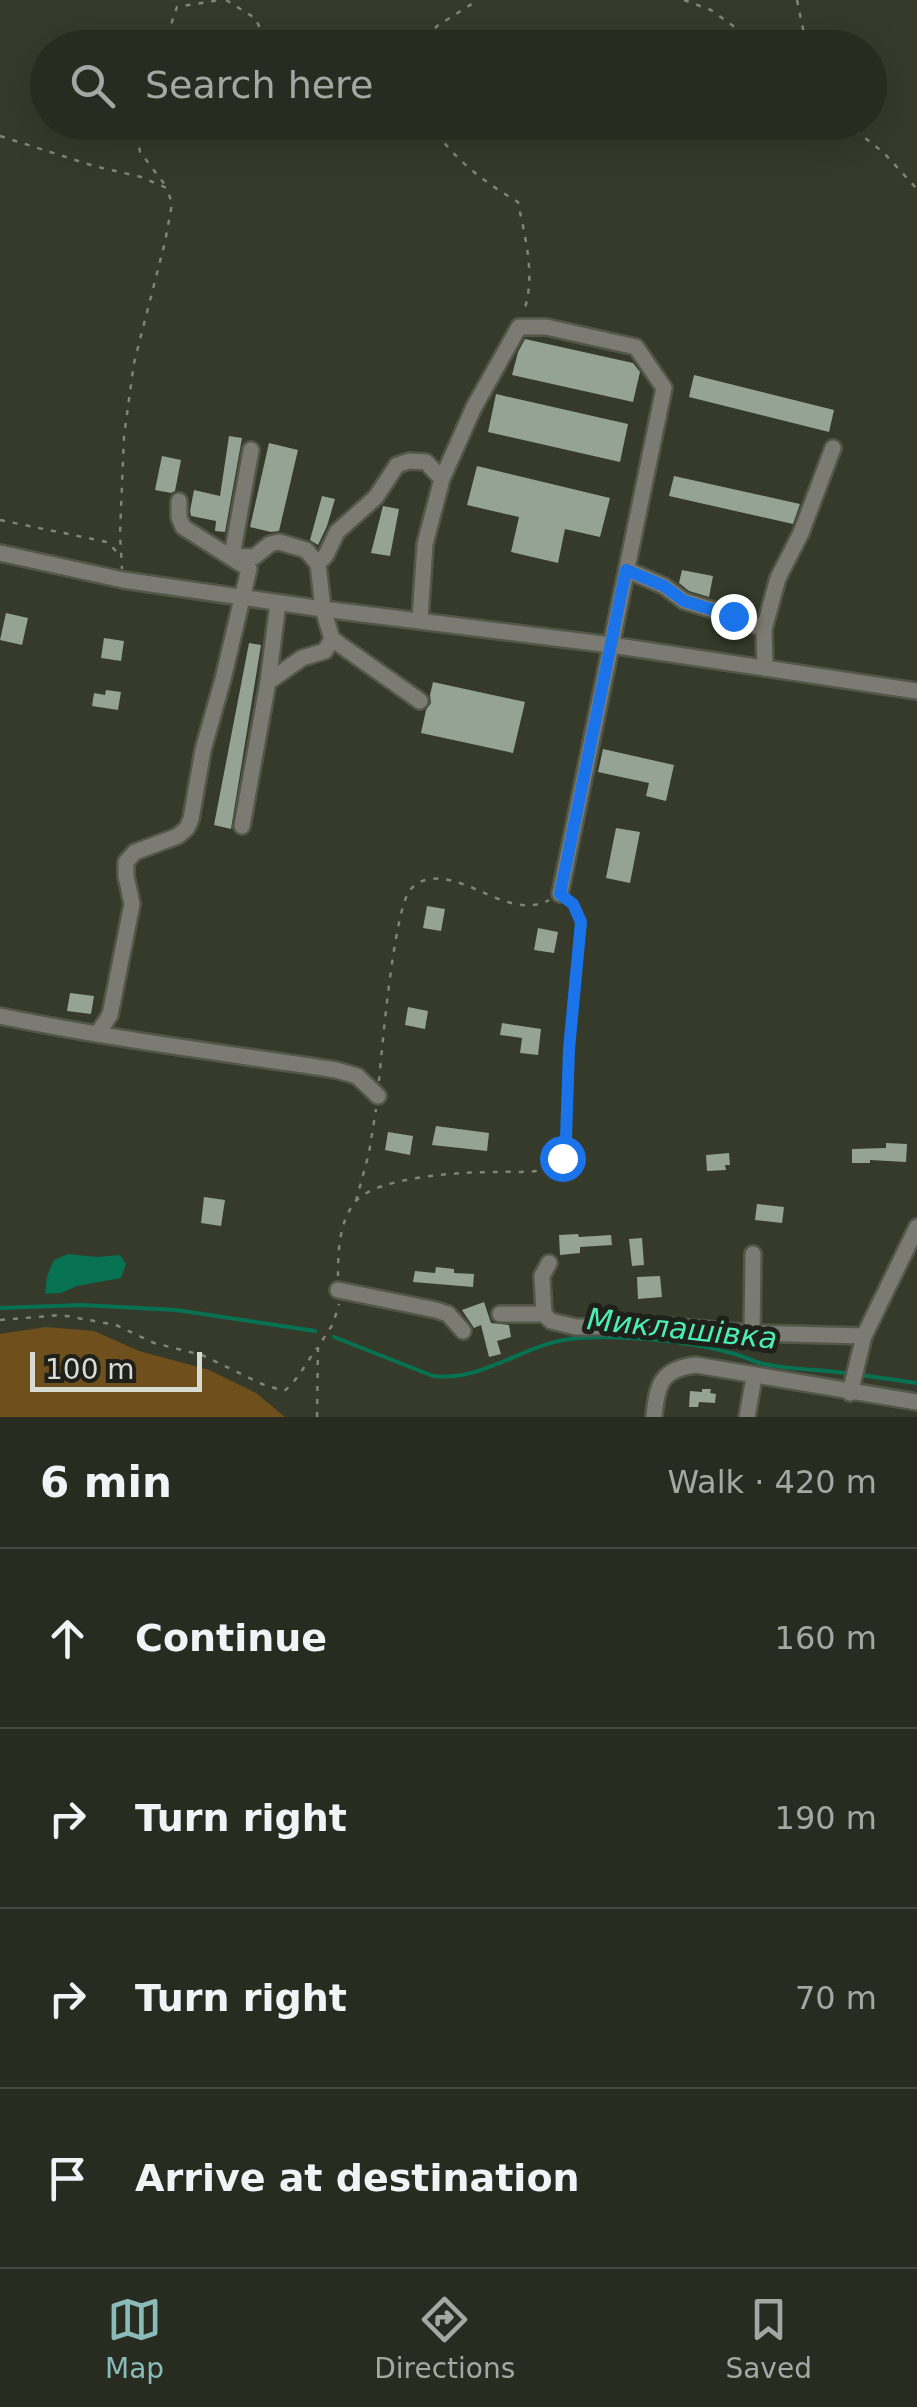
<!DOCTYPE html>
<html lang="en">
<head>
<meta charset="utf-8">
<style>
  :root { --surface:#282c20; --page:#303429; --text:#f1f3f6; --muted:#a5a7a5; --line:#44483e; --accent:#8bbbb9 }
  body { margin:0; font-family:"DejaVu Sans",sans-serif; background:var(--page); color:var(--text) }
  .scale { position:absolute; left:30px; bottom:25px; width:172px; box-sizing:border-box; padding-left:10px; border:5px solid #d8dcd2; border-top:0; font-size:28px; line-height:35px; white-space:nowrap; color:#d8dcd2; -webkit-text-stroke:8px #1e2019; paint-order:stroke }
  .stop { position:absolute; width:30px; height:30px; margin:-22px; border:8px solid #1a73e8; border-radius:50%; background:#fff }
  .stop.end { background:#1a73e8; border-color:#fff; box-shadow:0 2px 10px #0008 }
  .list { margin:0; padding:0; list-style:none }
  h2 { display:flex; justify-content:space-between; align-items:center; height:130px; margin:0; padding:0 40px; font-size:42px }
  h2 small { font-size:32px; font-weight:400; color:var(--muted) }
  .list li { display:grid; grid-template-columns:65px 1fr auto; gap:30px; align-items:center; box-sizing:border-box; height:180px; padding:0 40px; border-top:2px solid var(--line) }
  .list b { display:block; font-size:38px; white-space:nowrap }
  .list em { font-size:32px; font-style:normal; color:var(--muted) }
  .icon { flex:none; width:55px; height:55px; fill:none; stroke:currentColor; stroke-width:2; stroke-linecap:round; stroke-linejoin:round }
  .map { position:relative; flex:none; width:917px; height:1417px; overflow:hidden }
  .search { position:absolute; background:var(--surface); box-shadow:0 10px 40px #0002; left:30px; right:30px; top:30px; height:110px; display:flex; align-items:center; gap:25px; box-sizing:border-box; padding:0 35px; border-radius:55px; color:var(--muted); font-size:38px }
  .sheet { height:850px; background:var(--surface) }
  nav { display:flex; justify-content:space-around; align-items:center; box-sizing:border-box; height:140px; border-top:2px solid var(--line); background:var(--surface); font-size:28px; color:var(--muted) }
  nav a { display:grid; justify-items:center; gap:5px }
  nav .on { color:var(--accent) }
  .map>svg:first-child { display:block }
  .green { fill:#6f501c }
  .water { fill:#067252 }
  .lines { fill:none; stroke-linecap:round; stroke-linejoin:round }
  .stream { stroke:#067252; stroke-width:4 }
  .building { fill:#94a393 }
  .minor-casing { stroke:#525748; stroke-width:20 }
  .path { stroke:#818578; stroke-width:2.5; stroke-dasharray:5 8; stroke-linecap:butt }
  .minor { stroke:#7c7b73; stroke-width:15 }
  .route { stroke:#1a73e8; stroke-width:12 }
  .labels { text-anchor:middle; stroke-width:10; stroke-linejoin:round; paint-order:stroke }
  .water-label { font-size:30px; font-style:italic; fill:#4cedb6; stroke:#1e2019 }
</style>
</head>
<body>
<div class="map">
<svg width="917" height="1417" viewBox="0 0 917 1417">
  <rect width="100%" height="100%" fill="#353a2a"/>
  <path class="green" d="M46,1327L94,1331L139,1351L209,1370L256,1393L285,1417H0V1334Z"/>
  <path class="water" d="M68,1254L97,1257L120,1255L126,1264L121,1278L77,1286L61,1293L45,1294L47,1276L54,1260Z"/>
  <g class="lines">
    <g class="stream">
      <path d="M0,1308L82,1305L176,1310L315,1331"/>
      <path d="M334,1337L433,1376C486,1382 526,1341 579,1338C624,1335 688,1341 731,1353C741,1355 750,1360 760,1363C789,1370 822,1369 851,1374"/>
      <path d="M861,1375L917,1383"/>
    </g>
  </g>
  <g class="building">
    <path d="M525,339L633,363L640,372L633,402L512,375L518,352Z"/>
    <path d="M694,375L834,410L829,432L689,397Z"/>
    <path d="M496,394L628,424L620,462L488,432Z"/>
    <path d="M229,436L242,438L225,532L215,531L216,521L191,516L190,511L194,490L220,496Z"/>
    <path d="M269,443L298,450L279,531L271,532L250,527Z"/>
    <path d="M162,456L181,460L175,491L171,493L155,490Z"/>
    <path d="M477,466L610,498L600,537L565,529L558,563L511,552L519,517L467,505Z"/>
    <path d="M674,476L800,504L793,524L669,496Z"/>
    <path d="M322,496L335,499L327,526L318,545L310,540Z"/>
    <path d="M383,506L399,509L390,556L371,553Z"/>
    <path d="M682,570L713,576L709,597L689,591L679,583Z"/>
    <path d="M6,613L28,618L22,645L0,640Z"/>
    <path d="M104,638L124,641L121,661L101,658Z"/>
    <path d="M249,643L261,645L231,829L214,825Z"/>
    <path d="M433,682L525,702L513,753L421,733L426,710L431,703L430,695Z"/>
    <path d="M106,690L121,692L118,710L92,706L94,693L105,695Z"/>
    <path d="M603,749L674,765L666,801L646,796L649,783L598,772Z"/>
    <path d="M616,828L640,832L630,883L606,878Z"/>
    <path d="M427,906L445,909L441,931L423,928Z"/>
    <path d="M538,928L558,932L554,953L534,950Z"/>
    <path d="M70,993L94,996L91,1014L67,1011Z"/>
    <path d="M408,1007L428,1011L425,1029L405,1025Z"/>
    <path d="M502,1023L541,1029L538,1055L520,1053L522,1038L500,1035Z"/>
    <path d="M436,1126L489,1133L487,1151L432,1145Z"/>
    <path d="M388,1132L413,1136L410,1155L385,1150Z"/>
    <path d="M886,1143L907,1144L906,1162L870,1160V1163H852V1149L886,1148Z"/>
    <path d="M729,1153L730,1165H725L726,1170L707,1171L706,1155Z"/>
    <path d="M204,1197L225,1200L221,1226L201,1223Z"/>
    <path d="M757,1204L784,1207L782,1223L755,1220Z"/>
    <path d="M578,1234L579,1237L611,1235L612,1245L580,1247V1253L560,1255L559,1235Z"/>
    <path d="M642,1238L644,1265L632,1266L629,1239Z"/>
    <path d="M436,1267L454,1269V1273L474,1274L473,1287L413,1282L415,1271L435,1273Z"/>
    <path d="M660,1276L662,1297L638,1299L637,1277Z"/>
    <path d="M484,1302L491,1323L509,1325L511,1337L497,1341L501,1354L489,1357L481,1325L474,1328L462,1310Z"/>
    <path d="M702,1389H711L710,1393L716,1394L715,1403L699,1402L698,1407H689L690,1391L702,1392Z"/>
  </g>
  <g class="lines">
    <defs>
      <g id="minor">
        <path d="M251,450L232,556L254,557L270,544L279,542L306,550L318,564"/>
        <path d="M442,479L474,407L519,327H546L636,347L664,388L560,894"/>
        <path d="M0,553L123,580L323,609L611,645L917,691"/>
        <path d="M627,570L664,586L684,601L733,616L764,629"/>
        <path d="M420,619L425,544L442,479L426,462L409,461L397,465L376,497L337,532L326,555L318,564L323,609L332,639L420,701"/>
        <path d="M765,668L764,629L778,578L801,533L833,448"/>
        <path d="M268,682L302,658L325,651L332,639"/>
        <path d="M242,826L268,682L278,603"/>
        <path d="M0,1016C111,1039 224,1053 336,1070L357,1076L378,1096"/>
        <path d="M98,1033L110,1015L132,904L126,876V862L135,852L178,836L187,828L191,819L203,750L223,679L249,569L183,527L179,517V501"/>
        <path d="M338,1290L436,1310L448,1314L463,1331"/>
        <path d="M500,1314H544L551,1321L576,1327L665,1326L752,1333L864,1336"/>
        <path d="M544,1314L542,1276L549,1263"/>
        <path d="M752,1333L753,1254"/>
        <path d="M850,1393L864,1336L917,1227"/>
        <path d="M654,1417C657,1384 661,1369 696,1365L917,1402"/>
        <path d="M747,1417L754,1377"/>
      </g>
    </defs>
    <use href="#minor" class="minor-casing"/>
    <g class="path">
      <path d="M226,0L255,18L270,48"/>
      <path d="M684,0L711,10L764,48"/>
      <path d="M797,0L807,48"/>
      <path d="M163,48L177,7L220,0"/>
      <path d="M418,48L437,26L478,0"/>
      <path d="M135,122L140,152L166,186"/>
      <path d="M430,122C450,157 484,182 518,202C525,238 536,275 524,311"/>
      <path d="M845,122L884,153L917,189"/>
      <path d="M0,136L94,166L141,177L167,188L172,204L165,242L134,363L124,436L120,534L122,569"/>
      <path d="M0,520L107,542L121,556"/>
      <path d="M379,1081C382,1048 394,910 410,890C428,868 462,883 482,892C502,901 528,912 549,900"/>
      <path d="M356,1201L369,1153L376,1109"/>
      <path d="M338,1276C338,1252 339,1222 355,1202C377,1176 463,1172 496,1172C512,1171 535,1174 550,1168C555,1166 558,1161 562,1158L565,1138L569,1049L581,922L572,903"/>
      <path d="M0,1320L61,1315L116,1325L154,1343L202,1355L262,1384L284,1391C298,1380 306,1363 317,1348"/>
      <path d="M317,1417L318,1347L333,1324L339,1304"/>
    </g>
    <use href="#minor" class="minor"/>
  </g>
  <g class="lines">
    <path class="route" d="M562,1158L566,1138L569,1049L581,922L573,904L560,894L626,570L664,586L684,601L733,616"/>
  </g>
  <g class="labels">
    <g class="water-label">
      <text transform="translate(682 1329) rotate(6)" y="10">Миклашівка</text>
    </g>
  </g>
</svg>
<div class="scale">100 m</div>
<div class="stop" style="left:562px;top:1158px"></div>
<div class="stop end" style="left:733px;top:616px"></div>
<div class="search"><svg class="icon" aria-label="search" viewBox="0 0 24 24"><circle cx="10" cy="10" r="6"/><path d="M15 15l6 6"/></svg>Search here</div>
</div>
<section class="sheet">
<h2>6 min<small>Walk · 420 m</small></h2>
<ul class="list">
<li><svg class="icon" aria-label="ahead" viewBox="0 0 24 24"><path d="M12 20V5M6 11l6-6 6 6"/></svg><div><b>Continue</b></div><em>160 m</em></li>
<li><svg class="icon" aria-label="right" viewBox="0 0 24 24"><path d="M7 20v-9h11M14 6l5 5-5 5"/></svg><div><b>Turn right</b></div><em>190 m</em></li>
<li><svg class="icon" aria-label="right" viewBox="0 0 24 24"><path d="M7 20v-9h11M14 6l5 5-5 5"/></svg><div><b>Turn right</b></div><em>70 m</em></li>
<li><svg class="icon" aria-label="arrive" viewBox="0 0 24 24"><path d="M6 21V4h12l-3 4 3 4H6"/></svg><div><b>Arrive at destination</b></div></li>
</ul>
</section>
<nav>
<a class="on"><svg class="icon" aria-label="map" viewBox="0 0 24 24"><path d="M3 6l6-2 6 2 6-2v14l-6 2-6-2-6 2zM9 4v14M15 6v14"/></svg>Map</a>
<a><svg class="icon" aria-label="directions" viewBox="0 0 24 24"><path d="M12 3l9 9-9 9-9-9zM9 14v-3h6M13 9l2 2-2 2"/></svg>Directions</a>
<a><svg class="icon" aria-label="saved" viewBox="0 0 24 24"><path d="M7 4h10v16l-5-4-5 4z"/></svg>Saved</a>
</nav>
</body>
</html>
